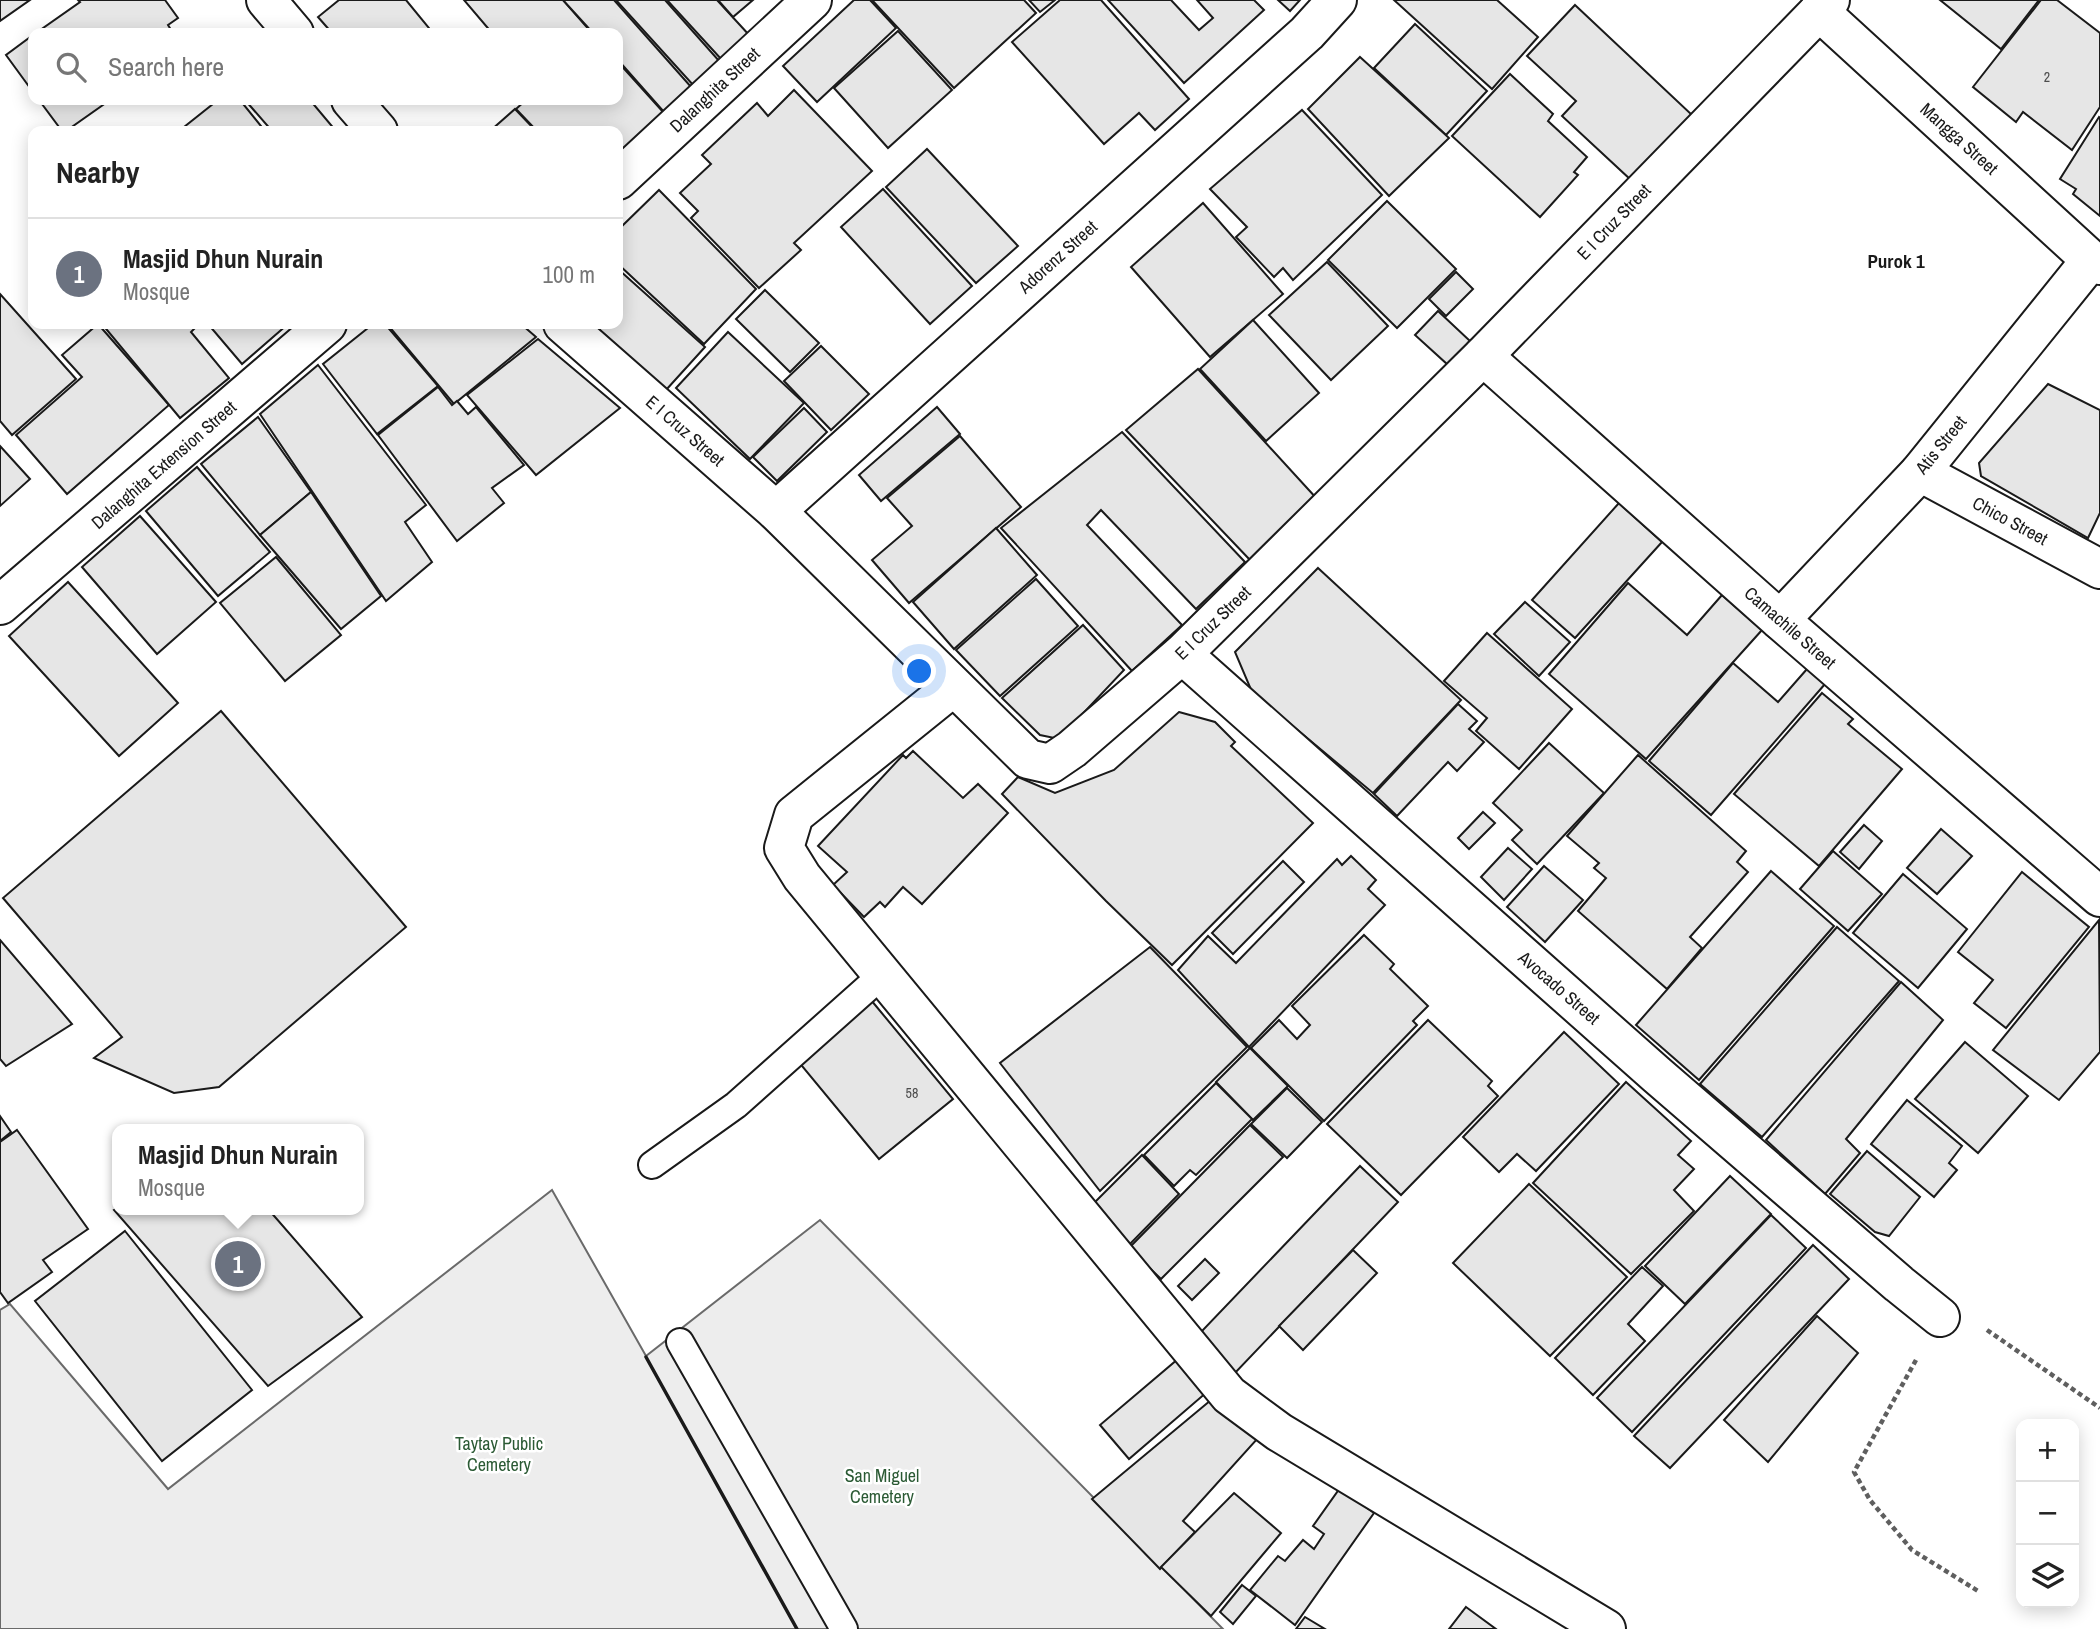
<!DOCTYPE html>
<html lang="en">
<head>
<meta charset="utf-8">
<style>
  :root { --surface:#fff; --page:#f6f6f6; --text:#222; --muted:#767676; --line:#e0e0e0; --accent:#c62828 }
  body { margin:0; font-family:"Archivo Narrow",sans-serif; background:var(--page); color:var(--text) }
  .controls { position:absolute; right:21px; bottom:21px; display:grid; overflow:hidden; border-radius:14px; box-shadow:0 4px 18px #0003 }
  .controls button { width:63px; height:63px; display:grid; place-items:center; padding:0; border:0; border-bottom:2px solid var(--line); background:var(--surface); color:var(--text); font:35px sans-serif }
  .you { position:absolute; left:920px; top:672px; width:24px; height:24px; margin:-18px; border:5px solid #fff; border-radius:50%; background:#1a73e8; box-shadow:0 0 0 10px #1a73e833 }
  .badge { display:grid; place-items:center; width:46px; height:46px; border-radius:50%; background:var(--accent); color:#fff; font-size:23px; font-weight:700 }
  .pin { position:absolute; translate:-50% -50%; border:4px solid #fff; box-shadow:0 2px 7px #0006 }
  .popup { position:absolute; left:112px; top:1124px; width:252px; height:91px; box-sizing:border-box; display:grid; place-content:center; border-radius:14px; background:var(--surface); filter:drop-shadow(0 2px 5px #0005); font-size:23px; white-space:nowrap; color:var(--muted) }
  .popup b { font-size:26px; color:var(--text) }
  .popup::after { content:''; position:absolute; left:50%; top:100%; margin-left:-14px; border:14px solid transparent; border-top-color:var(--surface) }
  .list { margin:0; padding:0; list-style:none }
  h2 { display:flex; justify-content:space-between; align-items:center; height:91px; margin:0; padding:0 28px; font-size:30px }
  h2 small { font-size:23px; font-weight:400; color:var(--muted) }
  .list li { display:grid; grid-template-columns:46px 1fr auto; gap:21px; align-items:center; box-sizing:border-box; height:112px; padding:0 28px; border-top:2px solid var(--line) }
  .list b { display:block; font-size:26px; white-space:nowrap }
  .list p { margin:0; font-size:23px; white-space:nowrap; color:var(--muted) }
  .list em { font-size:23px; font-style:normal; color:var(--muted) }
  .icon { flex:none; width:38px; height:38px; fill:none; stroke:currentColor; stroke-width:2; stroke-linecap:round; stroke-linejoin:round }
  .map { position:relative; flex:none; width:2100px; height:1629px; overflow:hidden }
  .search { position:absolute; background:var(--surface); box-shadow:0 4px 18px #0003; left:28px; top:28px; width:595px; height:77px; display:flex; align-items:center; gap:18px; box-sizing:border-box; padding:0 24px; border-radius:14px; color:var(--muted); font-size:26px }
  .panel { position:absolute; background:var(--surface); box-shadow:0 4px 18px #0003; left:28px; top:126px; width:595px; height:203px; border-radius:14px }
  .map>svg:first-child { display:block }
  .built { fill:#ededed; stroke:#6a6a6a; stroke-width:2 }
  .building { fill:#e6e6e6; stroke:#1a1a1a; stroke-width:2 }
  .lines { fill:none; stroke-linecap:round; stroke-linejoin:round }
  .lane-casing { stroke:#1a1a1a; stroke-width:30 }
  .street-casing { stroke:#1a1a1a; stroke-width:42 }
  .path { stroke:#5f5f5f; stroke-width:4.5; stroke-dasharray:5 3.5; stroke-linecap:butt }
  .lane { stroke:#fff; stroke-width:26 }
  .street { stroke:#fff; stroke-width:38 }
  .wall { stroke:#1a1a1a; stroke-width:3.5 }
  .labels { text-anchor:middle; stroke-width:5; stroke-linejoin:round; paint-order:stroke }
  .number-label { font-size:14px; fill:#4d4d4d }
  .street-label { font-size:18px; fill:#1a1a1a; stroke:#fff }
  .park-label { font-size:18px; fill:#2b5a34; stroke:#fff }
  .neighbourhood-label { font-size:19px; font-weight:bold; fill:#1a1a1a; stroke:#fff }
</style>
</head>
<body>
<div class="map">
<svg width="2100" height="1629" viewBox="0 0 2100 1629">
  <rect width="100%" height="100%" fill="#fff"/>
  <path class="built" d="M552,1190L646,1356L820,1220L1223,1629H0V1310L10,1304L168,1489Z"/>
  <g class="building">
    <path d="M0,0H30L0,21Z"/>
    <path d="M78,0H165L178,18L168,25L173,33H36L80,2Z"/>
    <path d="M339,0H406L429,28L423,33H332L318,17Z"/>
    <path d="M464,0H563L592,33H492Z"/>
    <path d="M563,0H614L692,88L664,112L618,60V33H593Z"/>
    <path d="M616,0H665L720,62L694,86Z"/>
    <path d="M667,0H717L750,36L722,60Z"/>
    <path d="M718,0H753L733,17Z"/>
    <path d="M854,0H870L896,28L817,102L783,66Z"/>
    <path d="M872,0H1024L1036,13L954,88Z"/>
    <path d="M1029,0H1055L1040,12Z"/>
    <path d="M1060,0H1101L1189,99L1155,130L1139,113L1104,144L1012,42Z"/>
    <path d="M1108,0H1171L1199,30L1213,18L1197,0H1254L1264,10L1184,83Z"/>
    <path d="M1278,0H1300L1290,11Z"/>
    <path d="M1394,0H1497L1538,37L1492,89Z"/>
    <path d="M1940,0H2039L2001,49Z"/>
    <path d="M2041,0H2057L2100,33V107L2072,150L2023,112L2016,122L1973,87Z"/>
    <path d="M1575,5L1692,115L1631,180L1562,116L1576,101L1527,56Z"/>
    <path d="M1415,24L1487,91L1446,135L1374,68Z"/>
    <path d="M898,31L952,90L888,148L834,88Z"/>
    <path d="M33,35V92L6,55Z"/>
    <path d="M1360,57L1449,138L1389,196L1308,109Z"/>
    <path d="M618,62L664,113L618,156V131H537L516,109L526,100H618Z"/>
    <path d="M1510,74L1553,114L1548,121L1587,157L1574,172L1578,175L1540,217L1452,136Z"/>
    <path d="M794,90L872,171L794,243L801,250L759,288L691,218L698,211L680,193L711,164L702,155L757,103L768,116Z"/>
    <path d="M39,100H110L66,131H62Z"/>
    <path d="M218,100H240L265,131H179Z"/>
    <path d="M245,100H310L336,131H272Z"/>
    <path d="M515,109L536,131H490Z"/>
    <path d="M1302,110L1382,195L1293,280L1283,268L1274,277L1236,237L1247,227L1210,189Z"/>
    <path d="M2099,117L2100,118V216L2073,194L2076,189L2060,179Z"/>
    <path d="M927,149L1018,246L976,283L886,187Z"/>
    <path d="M883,189L972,286L930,324L841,227Z"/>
    <path d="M659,190L756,289L704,344L618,264V230Z"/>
    <path d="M1387,201L1456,269L1397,328L1328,260Z"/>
    <path d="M1203,203L1283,294L1210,357L1131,267Z"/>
    <path d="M1327,262L1388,326L1331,380L1269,315Z"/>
    <path d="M618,269L705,347L666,390L593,324H618Z"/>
    <path d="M1456,272L1473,289L1446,316L1429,299Z"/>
    <path d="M765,290L819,343L790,372L736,319Z"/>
    <path d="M0,294L76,379L12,435L0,421Z"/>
    <path d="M1438,311L1470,341L1447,364L1415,335Z"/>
    <path d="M1253,320L1319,393L1266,441L1200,369Z"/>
    <path d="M98,324L169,405L67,494L16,435L82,377L62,355Z"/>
    <path d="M102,324H199L191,332L229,378L180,418Z"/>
    <path d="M208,324H288L242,364Z"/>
    <path d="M373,324H385L438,386L377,434L323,364Z"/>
    <path d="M387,324H521L536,337L454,404Z"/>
    <path d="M728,332L804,403L750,459L676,388Z"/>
    <path d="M538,339L620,408L536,475L467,395Z"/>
    <path d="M821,346L869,394L831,430L784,381Z"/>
    <path d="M318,365L426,505L405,522L432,562L386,601L260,414Z"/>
    <path d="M1198,369L1318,500L1251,561L1126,430Z"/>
    <path d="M2048,384L2100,410V513L2088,538L1981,476L1979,463Z"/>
    <path d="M438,387L452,405L457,401L468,414L476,407L524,465L492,488L504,503L457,541L378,435Z"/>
    <path d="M937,407L960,434L881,501L859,475Z"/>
    <path d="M804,408L827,432L777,481L753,457Z"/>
    <path d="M258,417L311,492L260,535L201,464Z"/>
    <path d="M1122,432L1245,562L1196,609L1101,510L1087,525L1182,625L1132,671L1001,528Z"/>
    <path d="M960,436L1021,507L909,603L872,560L912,526L887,498Z"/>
    <path d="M0,446L30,479L0,506Z"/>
    <path d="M197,467L270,552L218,596L146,511Z"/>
    <path d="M311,492L381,596L341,629L260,535Z"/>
    <path d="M1619,503L1662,542L1575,638L1532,600Z"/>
    <path d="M140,516L216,602L157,654L82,567Z"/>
    <path d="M996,528L1037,575L954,649L913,602Z"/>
    <path d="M276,557L341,635L285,681L220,603Z"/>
    <path d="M1318,568L1461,700L1373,793L1252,692L1235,652Z"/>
    <path d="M1036,579L1078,626L1000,696L956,650Z"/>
    <path d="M68,582L178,703L119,756L9,636Z"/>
    <path d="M1628,583L1687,635L1722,595L1762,630L1646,759L1549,674Z"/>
    <path d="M1525,602L1570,642L1539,676L1494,634Z"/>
    <path d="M1083,625L1124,670L1059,739L1040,735L1002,698Z"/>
    <path d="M1487,633L1572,709L1519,769L1476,731L1487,718L1444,681Z"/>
    <path d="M1733,663L1778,702L1807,669L1825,684L1711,815L1649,761Z"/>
    <path d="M1822,693L1853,719L1848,724L1902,769L1819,866L1734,794Z"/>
    <path d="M1458,704L1477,721L1469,729L1484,742L1457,771L1448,762L1397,816L1374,794Z"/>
    <path d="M221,711L406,927L219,1087L174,1093L94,1058L122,1037L3,898Z"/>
    <path d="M1179,712L1215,722L1235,742L1231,746L1313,823L1172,965L1106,901L1002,794L1018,777L1055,793L1114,770Z"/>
    <path d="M1549,743L1604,793L1537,864L1512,840L1522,830L1493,803Z"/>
    <path d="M913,751L963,798L978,784L1008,813L922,904L903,887L885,907L880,902L864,917L833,885L847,872L818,846L903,755L906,758Z"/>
    <path d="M1638,755L1746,851L1737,862L1748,872L1690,937L1702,948L1667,989L1578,911L1606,878L1594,868L1599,863L1567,836Z"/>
    <path d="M1483,812L1495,823L1469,849L1458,838Z"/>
    <path d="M1864,825L1882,841L1859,869L1840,852Z"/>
    <path d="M1941,829L1972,856L1937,894L1907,868Z"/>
    <path d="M1508,848L1532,869L1504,900L1481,877Z"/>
    <path d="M1833,851L1882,894L1848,931L1800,889Z"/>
    <path d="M1351,856L1376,880L1368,889L1385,905L1249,1047L1178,970L1208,936L1236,963L1337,859L1342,865Z"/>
    <path d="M1283,861L1304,882L1233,954L1212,933Z"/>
    <path d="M1544,866L1583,900L1545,942L1507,907Z"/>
    <path d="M1771,871L1834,926L1699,1080L1636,1025Z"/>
    <path d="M2022,872L2089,927L2006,1028L1974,1003L1993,980L1958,952Z"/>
    <path d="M1903,874L1967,929L1918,988L1853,933Z"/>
    <path d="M2099,920L2100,1052L2059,1100L1993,1050Z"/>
    <path d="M1837,927L1899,981L1762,1137L1700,1084Z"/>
    <path d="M1364,935L1394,964L1390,969L1428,1006L1413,1021L1417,1025L1324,1121L1251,1048L1279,1020L1297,1039L1310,1025L1292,1006Z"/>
    <path d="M0,940L72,1024L6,1066L0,1059Z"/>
    <path d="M1150,947L1247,1047L1100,1191L1000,1063Z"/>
    <path d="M1901,982L1943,1020L1846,1139L1860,1153L1825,1194L1766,1140Z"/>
    <path d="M871,1000L953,1099L879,1159L797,1060Z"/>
    <path d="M1428,1020L1492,1081L1488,1086L1498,1096L1401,1195L1327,1124Z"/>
    <path d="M1564,1032L1619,1084L1536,1171L1517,1154L1499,1172L1463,1137Z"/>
    <path d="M1965,1042L2028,1096L1978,1153L1915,1099Z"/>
    <path d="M1250,1048L1288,1086L1253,1120L1216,1082Z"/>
    <path d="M1626,1082L1691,1141L1678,1155L1694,1169L1674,1190L1694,1211L1631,1274L1533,1183Z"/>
    <path d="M1216,1083L1252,1119L1196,1175L1190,1170L1174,1186L1144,1155Z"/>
    <path d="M1287,1088L1322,1122L1287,1158L1251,1124Z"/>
    <path d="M1907,1100L1962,1146L1949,1163L1957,1170L1934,1197L1871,1144Z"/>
    <path d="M0,1116L11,1132L0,1141Z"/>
    <path d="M1250,1125L1283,1157L1161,1279L1129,1248Z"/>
    <path d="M17,1130L88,1229L43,1260L52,1272L8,1303L0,1292V1142Z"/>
    <path d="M1867,1151L1920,1197L1889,1236L1875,1232L1830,1194Z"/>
    <path d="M1142,1155L1179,1194L1128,1246L1093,1204Z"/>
    <path d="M1360,1166L1398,1202L1234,1374L1201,1332Z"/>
    <path d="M1730,1176L1771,1214L1685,1304L1645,1266Z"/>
    <path d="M1529,1184L1627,1277L1550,1356L1453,1263Z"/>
    <path d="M117,1208V1210H269L362,1317L268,1386L114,1210Z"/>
    <path d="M1771,1215L1806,1248L1632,1432L1597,1398Z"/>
    <path d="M125,1231L252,1390L162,1461L35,1301Z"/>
    <path d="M1813,1245L1849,1279L1670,1468L1634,1436Z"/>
    <path d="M1353,1250L1377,1273L1303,1350L1279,1326Z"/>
    <path d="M1205,1259L1219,1273L1192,1300L1178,1286Z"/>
    <path d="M1642,1267L1663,1286L1628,1324L1645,1341L1593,1395L1555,1358Z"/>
    <path d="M1817,1316L1858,1353L1768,1462L1724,1420Z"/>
    <path d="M1178,1359L1207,1392L1129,1459L1100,1425Z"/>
    <path d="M1211,1400L1259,1437L1183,1521L1195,1532L1160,1569L1092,1499Z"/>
    <path d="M1340,1488L1374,1513L1295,1625L1250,1590L1278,1556L1285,1561L1303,1540L1314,1549L1324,1534L1313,1526Z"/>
    <path d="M1234,1493L1281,1533L1211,1616L1161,1567Z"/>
    <path d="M1242,1585L1256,1596L1233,1624L1220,1612Z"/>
    <path d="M1466,1607L1496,1629H1449Z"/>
    <path d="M1305,1617L1325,1629H1296Z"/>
  </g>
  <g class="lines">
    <defs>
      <g id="lane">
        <path d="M652,1165L736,1105L882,975"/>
        <path d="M680,1342L844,1629"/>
      </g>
      <g id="street">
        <path d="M266,0L294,33"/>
        <path d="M1819,11L2091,260L2100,265"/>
        <path d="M351,100L378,131"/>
        <path d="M618,180L812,0"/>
        <path d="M563,324L776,511L1028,759L1050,764L1072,749L1182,654L1483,356L1830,0"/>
        <path d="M1483,356L1780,620L2100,897"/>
        <path d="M1920,472L2100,569"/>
        <path d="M776,511L1307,33L1337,0"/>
        <path d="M0,605L327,324"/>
        <path d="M1780,620L1920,472L2091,260"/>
        <path d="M1182,654L1657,1075L1899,1284L1940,1317"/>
        <path d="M953,687L794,815L784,848L802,877L1229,1395L1279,1432L1606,1629"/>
      </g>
    </defs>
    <use href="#lane" class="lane-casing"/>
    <use href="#street" class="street-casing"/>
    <g class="path">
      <path d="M1987,1330L2100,1408"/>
      <path d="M1916,1360L1854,1472L1870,1500L1912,1550L1978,1591"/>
    </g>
    <use href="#lane" class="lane"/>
    <use href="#street" class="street"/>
    <path class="wall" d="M646,1357L797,1629"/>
  </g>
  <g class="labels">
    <g class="number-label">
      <text x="2047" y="82">2</text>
      <text x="912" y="1098">58</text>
    </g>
    <g class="street-label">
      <text transform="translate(715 90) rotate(-43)" y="6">Dalanghita Street</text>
      <text transform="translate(1959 139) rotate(42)" y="6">Mangga Street</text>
      <text transform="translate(1614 222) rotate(-46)" y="6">E I Cruz Street</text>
      <text transform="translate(1058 257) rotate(-42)" y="6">Adorenz Street</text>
      <text transform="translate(685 431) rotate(41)" y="6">E I Cruz Street</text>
      <text transform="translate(1941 445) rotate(-51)" y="6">Atis Street</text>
      <text transform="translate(164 465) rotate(-41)" y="6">Dalanghita Extension Street</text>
      <text transform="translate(2010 521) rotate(28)" y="6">Chico Street</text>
      <text transform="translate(1213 623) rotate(-44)" y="6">E I Cruz Street</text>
      <text transform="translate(1790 628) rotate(41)" y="6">Camachile Street</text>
      <text transform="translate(1559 988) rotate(41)" y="6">Avocado Street</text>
    </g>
    <g class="park-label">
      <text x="499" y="1450">Taytay Public<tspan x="499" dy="21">Cemetery</tspan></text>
      <text x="882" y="1482">San Miguel<tspan x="882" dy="21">Cemetery</tspan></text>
    </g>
    <g class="neighbourhood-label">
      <text x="1896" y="268">Purok 1</text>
    </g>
  </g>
</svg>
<div class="controls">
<button>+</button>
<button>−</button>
<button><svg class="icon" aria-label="layers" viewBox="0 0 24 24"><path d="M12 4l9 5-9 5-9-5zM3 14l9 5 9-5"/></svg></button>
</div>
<div class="you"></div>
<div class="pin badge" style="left:238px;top:1264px;background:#6b7280">1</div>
<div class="popup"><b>Masjid Dhun Nurain</b>Mosque</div>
<div class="search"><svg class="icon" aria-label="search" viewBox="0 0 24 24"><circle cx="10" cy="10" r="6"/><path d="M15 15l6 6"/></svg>Search here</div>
<section class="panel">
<h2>Nearby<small></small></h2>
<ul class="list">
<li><span class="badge" style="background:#6b7280">1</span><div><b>Masjid Dhun Nurain</b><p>Mosque</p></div><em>100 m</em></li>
</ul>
</section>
</div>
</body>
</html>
